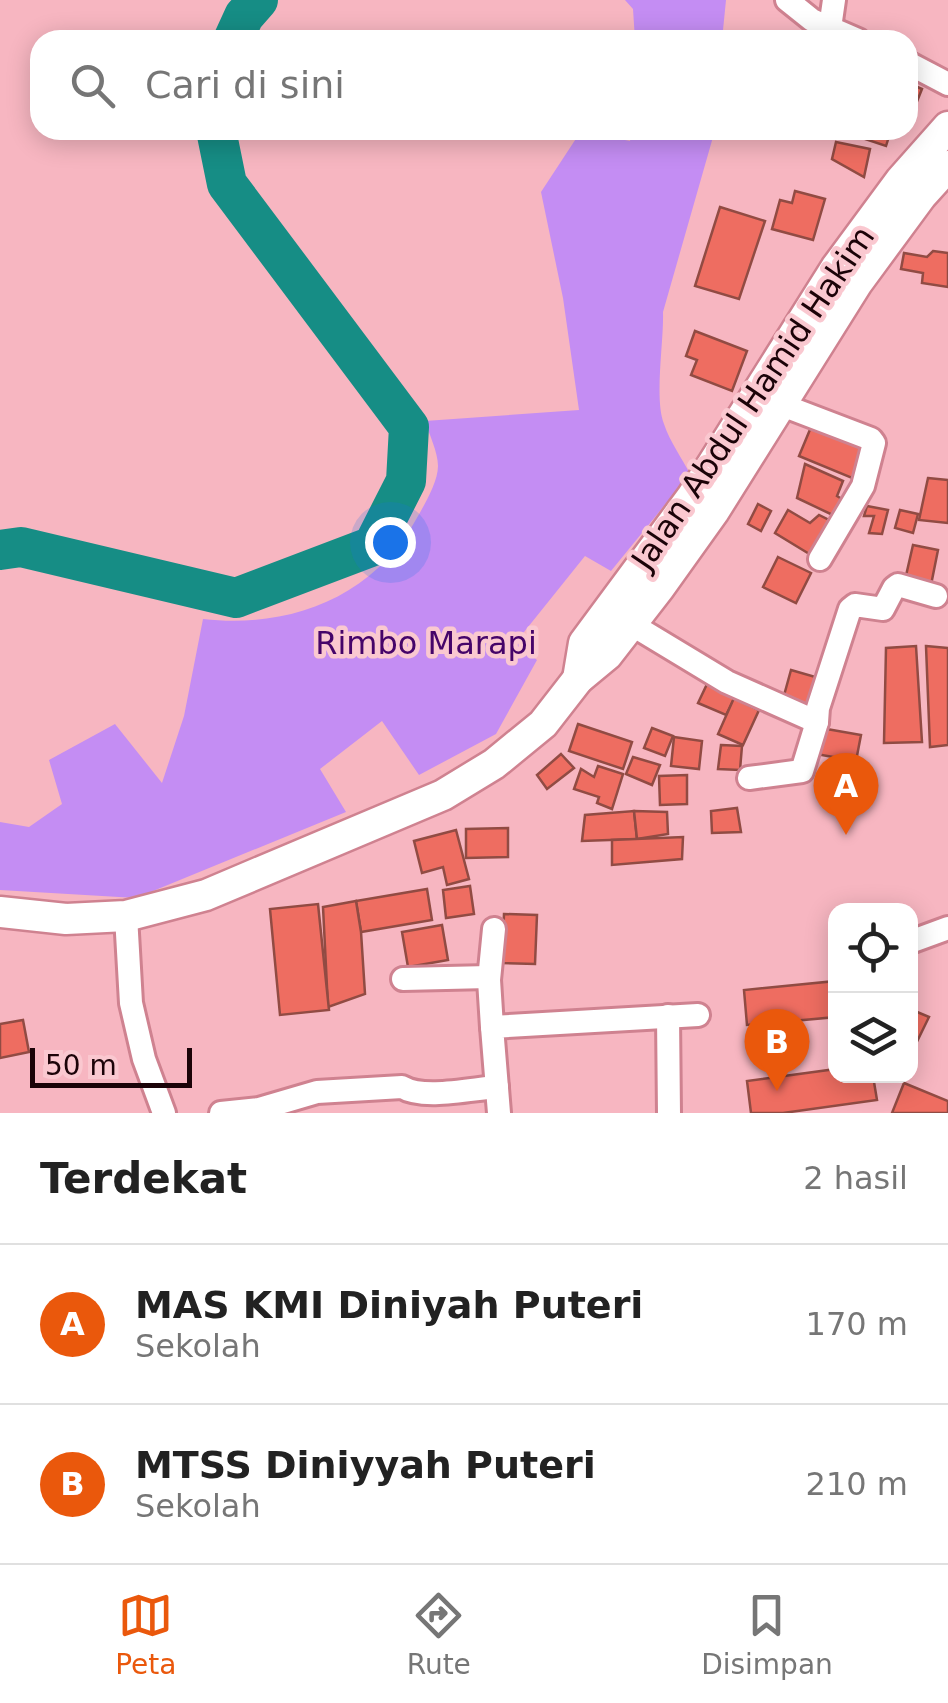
<!DOCTYPE html>
<html lang="id">
<head>
<meta charset="utf-8">
<style>
  :root { --surface:#fff; --page:#f6f6f6; --text:#222; --muted:#767676; --line:#e0e0e0; --accent:#ea580c }
  body { margin:0; font-family:"DejaVu Sans",sans-serif; background:var(--page); color:var(--text) }
  .controls { position:absolute; right:30px; bottom:30px; display:grid; overflow:hidden; border-radius:20px; box-shadow:0 5px 25px #0003 }
  .controls button { width:90px; height:90px; display:grid; place-items:center; padding:0; border:0; border-bottom:2px solid var(--line); background:var(--surface); color:var(--text); font:50px sans-serif }
  .scale { position:absolute; left:30px; bottom:25px; width:162px; box-sizing:border-box; padding-left:10px; border:5px solid #1b0308; border-top:0; font-size:28px; line-height:35px; white-space:nowrap; color:#1b0308; -webkit-text-stroke:8px #fac8d0; paint-order:stroke }
  .you { position:absolute; left:390px; top:542px; width:35px; height:35px; margin:-25px; border:8px solid #fff; border-radius:50%; background:#1a73e8; box-shadow:0 0 0 15px #1a73e833 }
  .badge { display:grid; place-items:center; width:65px; height:65px; border-radius:50%; background:var(--accent); color:#fff; font-size:32px; font-weight:700 }
  .pin { position:absolute; translate:-50% -82px; filter:drop-shadow(0 2px 5px #0008) }
  .pin::after { content:''; position:absolute; top:52px; width:35px; height:30px; background:inherit; clip-path:polygon(0 0,100% 0,50% 100%) }
  .list { margin:0; padding:0; list-style:none }
  h2 { display:flex; justify-content:space-between; align-items:center; height:130px; margin:0; padding:0 40px; font-size:42px }
  h2 small { font-size:32px; font-weight:400; color:var(--muted) }
  .list li { display:grid; grid-template-columns:65px 1fr auto; gap:30px; align-items:center; box-sizing:border-box; height:160px; padding:0 40px; border-top:2px solid var(--line) }
  .list b { display:block; font-size:38px; white-space:nowrap }
  .list p { margin:0; font-size:32px; white-space:nowrap; color:var(--muted) }
  .list em { font-size:32px; font-style:normal; color:var(--muted) }
  .icon { flex:none; width:55px; height:55px; fill:none; stroke:currentColor; stroke-width:2; stroke-linecap:round; stroke-linejoin:round }
  .map { position:relative; flex:none; width:948px; height:1113px; overflow:hidden }
  .search { position:absolute; background:var(--surface); box-shadow:0 5px 25px #0003; left:30px; right:30px; top:30px; height:110px; display:flex; align-items:center; gap:25px; box-sizing:border-box; padding:0 35px; border-radius:30px; color:var(--muted); font-size:38px }
  .sheet { height:450px; background:var(--surface) }
  nav { display:flex; justify-content:space-around; align-items:center; box-sizing:border-box; height:140px; border-top:2px solid var(--line); background:var(--surface); font-size:28px; color:var(--muted) }
  nav a { display:grid; justify-items:center; gap:5px }
  nav .on { color:var(--accent) }
  .map>svg:first-child { display:block }
  .green { fill:#c48df3 }
  .lines { fill:none; stroke-linecap:round; stroke-linejoin:round }
  .river { stroke:#168d85; stroke-width:40 }
  .building { fill:#ee6d61; stroke:#914b43; stroke-width:2.5 }
  .street-casing { stroke:#cf8290; stroke-width:28 }
  .secondary-casing { stroke:#cf8290; stroke-width:35 }
  .street { stroke:#fff; stroke-width:22 }
  .secondary { stroke:#fff; stroke-width:30 }
  .labels { text-anchor:middle; stroke-width:9; stroke-linejoin:round; paint-order:stroke }
  .street-label { font-size:32px; fill:#1b0308; stroke:#fac8d0 }
  .park-label { font-size:32px; fill:#450469; stroke:#fac8d0 }
</style>
</head>
<body>
<div class="map">
<svg width="948" height="1113" viewBox="0 0 948 1113">
  <rect width="100%" height="100%" fill="#f7b6c1"/>
  <g class="green">
    <path d="M625,0H726L722,40H635L633,9Z"/>
    <path d="M632,130H715L663,312C664,341 654,399 664,424C670,442 682,458 690,474L611,571L585,556L516,642L537,660L496,734L419,775L382,721L320,769L346,812L136,898L0,890V822L29,827L62,804L49,760L115,724L162,783L184,716L203,619C290,629 375,597 418,516C426,502 438,481 438,466C438,452 429,434 425,421L579,410L563,298L541,192L581,131L630,141Z"/>
  </g>
  <g class="lines">
    <g class="river">
      <path d="M233,40L244,16L258,0"/>
      <path d="M0,550L21,547L236,598L373,546L406,481L409,427L227,184L216,130"/>
    </g>
  </g>
  <g class="building">
    <path d="M908,83L922,89L910,119L908,118Z"/>
    <path d="M838,130H891L886,146Z"/>
    <path d="M836,142L870,149L864,177L832,159Z"/>
    <path d="M795,191L825,199L813,240L772,229L780,200L792,203Z"/>
    <path d="M720,207L765,221L739,299L695,286Z"/>
    <path d="M933,251L948,253V287L922,283L923,273L901,269L904,253L927,257Z"/>
    <path d="M695,331L747,351L732,391L691,375L697,360L686,356Z"/>
    <path d="M814,420L868,442L852,478L799,456Z"/>
    <path d="M805,464L843,481L837,496L845,501L837,517L797,498Z"/>
    <path d="M928,478L948,480V523L919,520Z"/>
    <path d="M758,504L771,511L761,531L748,524Z"/>
    <path d="M867,506L888,510L882,534L869,533L874,516H864Z"/>
    <path d="M788,510L810,523L819,515L837,524L828,535L821,533L811,555L775,533Z"/>
    <path d="M900,510L918,514L913,533L895,528Z"/>
    <path d="M913,545L938,550L931,585L905,580Z"/>
    <path d="M778,557L811,573L796,603L763,587Z"/>
    <path d="M916,646L922,742L884,743L886,648Z"/>
    <path d="M926,646L948,648V745L930,747Z"/>
    <path d="M791,670L826,680L818,708L783,699Z"/>
    <path d="M708,682L736,695L726,715L698,703Z"/>
    <path d="M734,698L759,710L743,745L718,734Z"/>
    <path d="M578,724L632,742L623,769L569,751Z"/>
    <path d="M652,728L673,736L665,756L644,748Z"/>
    <path d="M821,728L861,735L856,761L816,754Z"/>
    <path d="M674,737L702,741L699,769L671,766Z"/>
    <path d="M721,745L742,746L740,770L718,769Z"/>
    <path d="M561,754L574,768L547,789L537,775Z"/>
    <path d="M633,757L660,765L652,785L626,774Z"/>
    <path d="M598,766L623,774L612,809L597,803L599,797L574,789L581,769L594,777Z"/>
    <path d="M687,775V804L660,805L659,776Z"/>
    <path d="M737,808L741,832L712,833L711,811Z"/>
    <path d="M634,811L637,839L582,841L585,815Z"/>
    <path d="M634,811L667,812L668,834L637,839Z"/>
    <path d="M508,828V857L466,858V829Z"/>
    <path d="M456,830L469,879L447,885L443,867L422,873L414,841Z"/>
    <path d="M683,837L682,859L612,865V840Z"/>
    <path d="M470,886L474,914L446,918L443,890Z"/>
    <path d="M427,889L432,920L361,932L356,901Z"/>
    <path d="M356,901L361,932L365,994L328,1007L323,907Z"/>
    <path d="M318,904L329,1010L280,1015L270,909Z"/>
    <path d="M504,914L537,915L535,964L502,963Z"/>
    <path d="M442,925L448,960L408,967L402,932Z"/>
    <path d="M836,981V1017L747,1025L744,990Z"/>
    <path d="M910,1009L929,1017L910,1056Z"/>
    <path d="M23,1020L29,1052L0,1058V1024Z"/>
    <path d="M836,1069V1076H873L877,1100L783,1113H751L747,1081Z"/>
    <path d="M904,1083L948,1101V1113H892Z"/>
  </g>
  <g class="lines">
    <defs>
      <g id="street">
        <path d="M787,0L812,20L858,40"/>
        <path d="M830,28L834,0"/>
        <path d="M908,63L948,84"/>
        <path d="M782,405L871,439L874,443L863,486L820,559"/>
        <path d="M631,624L727,682L817,722"/>
        <path d="M749,778L802,771L817,722L818,708L850,609L855,605L883,609L894,588L898,585L936,596"/>
        <path d="M126,916L131,1003L144,1059L164,1113"/>
        <path d="M910,942L948,928"/>
        <path d="M403,979L489,977"/>
        <path d="M668,1016L669,1113"/>
        <path d="M492,1027L489,980L494,929"/>
        <path d="M221,1113L259,1109L317,1092L402,1087C423,1100 471,1089 497,1087"/>
        <path d="M499,1113L492,1027L698,1015"/>
      </g>
      <g id="secondary">
        <path d="M578,679L584,643L692,497L836,268L901,180L948,127"/>
        <path d="M0,912L66,919L126,916L206,895L443,795L494,764L543,724L578,679L607,655L659,588L714,511L857,283L921,196L948,166"/>
      </g>
    </defs>
    <use href="#street" class="street-casing"/>
    <use href="#secondary" class="secondary-casing"/>
    <use href="#street" class="street"/>
    <use href="#secondary" class="secondary"/>
  </g>
  <g class="labels">
    <g class="street-label">
      <text transform="translate(753 398) rotate(-56)" y="11">Jalan Abdul Hamid Hakim</text>
    </g>
    <g class="park-label">
      <text x="426" y="654">Rimbo Marapi</text>
    </g>
  </g>
</svg>
<div class="controls">
<button><svg class="icon" aria-label="locate" viewBox="0 0 24 24"><circle cx="12" cy="12" r="6"/><path d="M12 2v4M12 18v4M2 12h4M18 12h4"/></svg></button>
<button><svg class="icon" aria-label="layers" viewBox="0 0 24 24"><path d="M12 4l9 5-9 5-9-5zM3 14l9 5 9-5"/></svg></button>
</div>
<div class="scale">50 m</div>
<div class="you"></div>
<div class="pin badge" style="left:846px;top:835px">A</div>
<div class="pin badge" style="left:777px;top:1091px">B</div>
<div class="search"><svg class="icon" aria-label="search" viewBox="0 0 24 24"><circle cx="10" cy="10" r="6"/><path d="M15 15l6 6"/></svg>Cari di sini</div>
</div>
<section class="sheet">
<h2>Terdekat<small>2 hasil</small></h2>
<ul class="list">
<li><span class="badge">A</span><div><b>MAS KMI Diniyah Puteri</b><p>Sekolah</p></div><em>170 m</em></li>
<li><span class="badge">B</span><div><b>MTSS Diniyyah Puteri</b><p>Sekolah</p></div><em>210 m</em></li>
</ul>
</section>
<nav>
<a class="on"><svg class="icon" aria-label="map" viewBox="0 0 24 24"><path d="M3 6l6-2 6 2 6-2v14l-6 2-6-2-6 2zM9 4v14M15 6v14"/></svg>Peta</a>
<a><svg class="icon" aria-label="directions" viewBox="0 0 24 24"><path d="M12 3l9 9-9 9-9-9zM9 14v-3h6M13 9l2 2-2 2"/></svg>Rute</a>
<a><svg class="icon" aria-label="saved" viewBox="0 0 24 24"><path d="M7 4h10v16l-5-4-5 4z"/></svg>Disimpan</a>
</nav>
</body>
</html>
